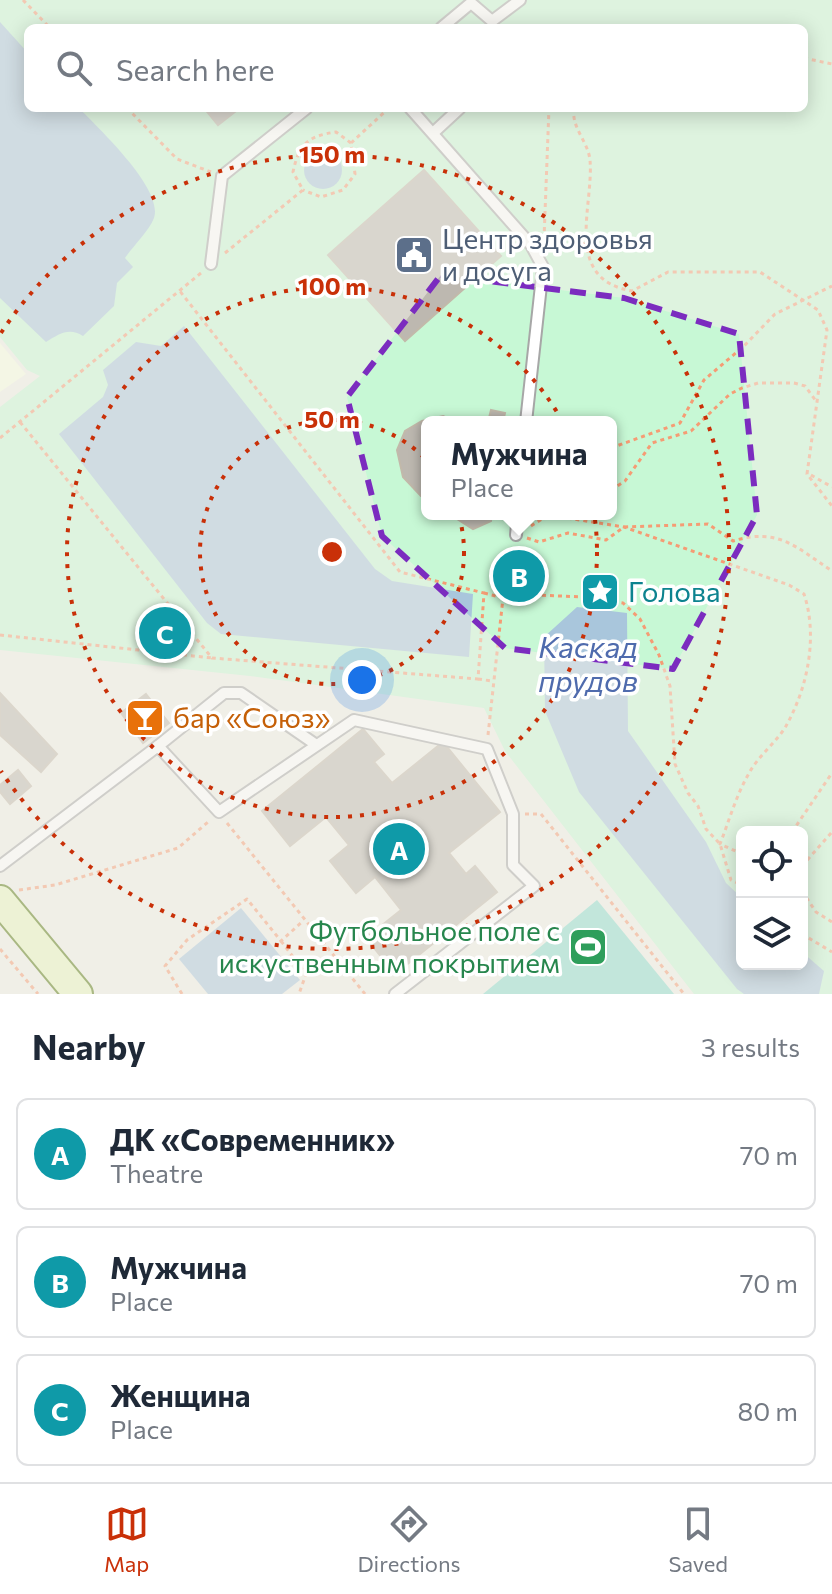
<!DOCTYPE html>
<html lang="en">
<head>
<meta charset="utf-8">
<style>
  :root { --surface:#fff; --page:#f2f2f3; --text:#1f2937; --muted:#747a83; --line:#e0e1e3; --accent:#c93008 }
  body { margin:0; font-family:Commissioner,sans-serif; background:var(--page); color:var(--text) }
  .controls { position:absolute; right:24px; bottom:24px; display:grid; overflow:hidden; border-radius:12px; box-shadow:0 4px 20px #0003 }
  .controls button { width:72px; height:72px; display:grid; place-items:center; padding:0; border:0; border-bottom:2px solid var(--line); background:var(--surface); color:var(--text); font:40px sans-serif }
  .you { position:absolute; left:362px; top:680px; width:28px; height:28px; margin:-20px; border:6px solid #fff; border-radius:50%; background:#1a73e8; box-shadow:0 0 0 12px #1a73e833 }
  .badge { display:grid; place-items:center; width:52px; height:52px; border-radius:50%; background:var(--accent); color:#fff; font-size:26px; font-weight:700 }
  .pin { position:absolute; translate:-50% -50%; border:4px solid #fff; box-shadow:0 2px 8px #0006 }
  .popup { position:absolute; left:421px; top:416px; width:196px; height:104px; box-sizing:border-box; display:grid; place-content:center; border-radius:12px; background:var(--surface); filter:drop-shadow(0 2px 6px #0005); font-size:26px; white-space:nowrap; color:var(--muted) }
  .popup b { font-size:30px; color:var(--text) }
  .popup::after { content:''; position:absolute; left:50%; top:100%; margin-left:-16px; border:16px solid transparent; border-top-color:var(--surface) }
  .list { margin:0; padding:0; list-style:none }
  h2 { display:flex; justify-content:space-between; align-items:center; height:104px; margin:0; padding:0 32px; font-size:34px }
  h2 small { font-size:26px; font-weight:400; color:var(--muted) }
  .list li { display:grid; grid-template-columns:52px 1fr auto; gap:24px; align-items:center; box-sizing:border-box; height:112px; margin:0 16px 16px; padding:0 16px; border:2px solid var(--line); border-radius:12px }
  .list b { display:block; font-size:30px; white-space:nowrap }
  .list p { margin:0; font-size:26px; white-space:nowrap; color:var(--muted) }
  .list em { font-size:26px; font-style:normal; color:var(--muted) }
  .icon { flex:none; width:44px; height:44px; fill:none; stroke:currentColor; stroke-width:2; stroke-linecap:round; stroke-linejoin:round }
  .map { position:relative; flex:none; width:832px; height:994px; overflow:hidden }
  .search { position:absolute; background:var(--surface); box-shadow:0 4px 20px #0003; left:24px; right:24px; top:24px; height:88px; display:flex; align-items:center; gap:20px; box-sizing:border-box; padding:0 28px; border-radius:12px; color:var(--muted); font-size:30px }
  .sheet { height:488px; background:var(--surface) }
  nav { display:flex; justify-content:space-around; align-items:center; box-sizing:border-box; height:112px; border-top:2px solid var(--line); background:var(--surface); font-size:22px; color:var(--muted) }
  nav a { display:grid; justify-items:center; gap:4px }
  nav .on { color:var(--accent) }
  .map>svg:first-child { display:block }
  .education { fill:#f8fee3 }
  .park { fill:#c7f8d5; fill-rule:evenodd }
  .pitch { fill:#89dccd }
  .water { fill:#a9c6dc }
  .building { fill:#bdb8b0; stroke:#c2b9aa; stroke-width:2 }
  .lines { fill:none; stroke-linecap:round; stroke-linejoin:round }
  .service-casing { stroke:#a7a7a7; stroke-width:14 }
  .secondary-casing { stroke:#537509; stroke-width:32 }
  .path { stroke:#f59c74; stroke-width:3; stroke-dasharray:4 4; stroke-linecap:butt }
  .service { stroke:#fff; stroke-width:10 }
  .secondary { stroke:#e8f7be; stroke-width:28 }
  .marked { fill:none; stroke:#7b2cbf; stroke-width:6; stroke-dasharray:16 10; stroke-linejoin:round }
  .ring { fill:none; stroke:#c93008; stroke-width:4; stroke-dasharray:4 8 }
  .labels { text-anchor:middle; stroke-width:7; stroke-linejoin:round; paint-order:stroke }
  .service-label { font-size:28px; fill:#4e5e75; stroke:#fff; text-anchor:start }
  .culture-label { font-size:28px; fill:#0d838f; stroke:#fff; text-anchor:start }
  .food-label { font-size:28px; fill:#c56008; stroke:#fff; text-anchor:start }
  .leisure-label { font-size:28px; fill:#27864d; stroke:#fff; text-anchor:end }
  .water-label { font-size:30px; font-style:italic; fill:#4f6bad; stroke:#fff }
  .centre { fill:#c93008; stroke:#fff; stroke-width:4 }
  .ring-label { font-size:24px; text-anchor:middle; font-weight:bold; fill:#c93008; stroke:#fff; stroke-width:7; stroke-linejoin:round; paint-order:stroke }
</style>
</head>
<body>
<div class="map">
<svg width="832" height="994" viewBox="0 0 832 994">
  <rect width="100%" height="100%" fill="#f0efe7"/>
  <path class="education" d="M0,343L26,374L0,392Z"/>
  <path class="park" d="M0,0H832V994H694L505,751L484,708L250,676L0,650V407L40,376L27,370L0,337ZM28,28H804V108H28ZM427,422H611V514H427ZM742,832H802V964H742Z"/>
  <path class="pitch" d="M597,900L674,994H483Z"/>
  <g class="water">
    <path d="M0,22L28,53V108H79C98,128 164,189 154,218C149,231 133,246 125,258L133,267L117,283L114,306L83,336C69,327 59,334 46,342L0,298Z"/>
    <circle cx="323" cy="170" r="19"/>
    <path d="M184,326L375,569L392,581L473,594L469,657L221,634L207,623L59,434L103,397L108,385L103,370L136,342L161,346Z"/>
    <path d="M577,607L627,613L628,731L706,842L726,883L742,898V964H802V952L824,971L819,994H744L737,989L579,792L545,711L544,637Z"/>
    <path d="M241,908L300,980L282,994H208L179,959Z"/>
  </g>
  <g class="building">
    <path d="M204,108H234L236,111L218,125Z"/>
    <path d="M424,170L501,256L405,341L328,255Z"/>
    <path d="M491,410L505,413L503,422H488Z"/>
    <path d="M443,416L454,422H427V497L421,496L403,477L397,450L405,431L422,421Z"/>
    <path d="M457,514H492L491,521L473,529L457,519Z"/>
    <path d="M0,693L57,754L41,772L0,735Z"/>
    <path d="M146,694L169,723L143,743L121,713Z"/>
    <path d="M363,729L384,754L374,762L392,783L443,742L500,812L449,853L466,874L475,866L497,892L395,974L366,938L401,910L375,877L356,893L330,861L349,845L326,817L290,846L262,811Z"/>
    <path d="M18,770L31,786L10,804L0,792V785Z"/>
  </g>
  <g class="lines">
    <defs>
      <g id="service">
        <path d="M441,28L471,3L492,21L520,0"/>
        <path d="M410,108L531,245L543,267L526,422"/>
        <path d="M433,133L460,108"/>
        <path d="M211,264L222,176L307,108"/>
        <path d="M516,535L518,514"/>
        <path d="M158,746L224,693H241L315,744"/>
        <path d="M0,866L158,746L219,812L354,720L487,749L513,814V865L534,886L395,994"/>
      </g>
      <path id="secondary" d="M0,900L78,994"/>
    </defs>
    <use href="#service" class="service-casing"/>
    <use href="#secondary" class="secondary-casing"/>
    <g class="path">
      <path d="M23,0L50,28"/>
      <path d="M804,58L832,64"/>
      <path d="M127,108L177,159L211,172"/>
      <path d="M574,108C571,128 588,141 590,160C594,207 562,279 632,291L668,272H760L818,310L827,330L807,474L832,506"/>
      <path d="M351,143L389,108"/>
      <path d="M544,239L549,108"/>
      <path d="M225,253L303,190L293,172C299,144 308,136 336,132L351,143L355,174L343,190L321,197L303,190"/>
      <path d="M20,422L212,658L478,679L484,593L400,572L179,290"/>
      <path d="M0,438L201,273"/>
      <path d="M611,448L680,423L704,380L744,346L775,314L832,286"/>
      <path d="M811,475L832,487"/>
      <path d="M611,490L625,481L652,443L691,431L730,394L742,388L758,383H794L805,386L816,401"/>
      <path d="M531,526L548,515L624,527L789,585L804,594C818,636 808,687 786,726C776,743 757,757 748,775C736,796 729,821 720,844L742,854"/>
      <path d="M527,538L539,542L568,533L606,540L624,527L708,524L733,541C778,527 796,547 832,571"/>
      <path d="M484,593L503,598"/>
      <path d="M534,595L586,597L623,603L640,619L659,655L670,686L675,764L688,793L698,806L706,829L720,844L731,880L742,885"/>
      <path d="M0,635L212,658"/>
      <path d="M478,679L492,681"/>
      <path d="M488,735L503,598L513,549"/>
      <path d="M525,814H541L684,994"/>
      <path d="M227,823L365,994"/>
      <path d="M792,832L832,773"/>
      <path d="M802,866L832,832"/>
      <path d="M19,890L55,885L178,848L208,822"/>
      <path d="M802,891L816,912L832,922"/>
      <path d="M802,934L832,952"/>
      <path d="M281,941L306,974L299,994"/>
      <path d="M0,949L38,994"/>
      <path d="M182,994L165,966L187,940L247,899L281,941L303,921"/>
    </g>
    <use href="#service" class="service"/>
    <use href="#secondary" class="secondary"/>
  </g>
  <path d="M0 0H832V994H0ZM441,275L624,298L739,334L757,515L673,669L505,648L382,536L347,397Z" fill="#f0efe7" fill-opacity=".55" fill-rule="evenodd"/>
  <path class="marked" d="M441,275L624,298L739,334L757,515L673,669L505,648L382,536L347,397Z"/>
  <g class="ring">
    <circle cx="332" cy="552" r="132"/>
    <circle cx="332" cy="552" r="265"/>
    <path d="M1 333A397 397 0 1 1 1 771"/>
  </g>
  <defs>
    <symbol id="civic-square" viewBox="-11 -11 22 22"><rect x="-9" y="-9" width="18" height="18" rx="4" fill="#5c6f8a" stroke="#fff"/><path d="M-.6-6.5H3V-4.5H.6V-3L4-1V1h2V6H-6V1h2V-1L-.6-3ZM-1.2 2.5V6h2.4V2.5Z" fill="#fff"/></symbol>
    <symbol id="sight-square" viewBox="-11 -11 22 22"><rect x="-9" y="-9" width="18" height="18" rx="4" fill="#0f9aa8" stroke="#fff"/><path d="M0-6L1.8-2.2L6-1.7L2.9 1.2L3.7 5.4L0 3.3L-3.7 5.4L-2.9 1.2L-6-1.7L-1.8-2.2Z" fill="#fff"/></symbol>
    <symbol id="bar-square" viewBox="-11 -11 22 22"><rect x="-9" y="-9" width="18" height="18" rx="4" fill="#e8710a" stroke="#fff"/><path d="M-6-5H6L.8 .8V4.5H3.5V6h-7V4.5H-.8V.8Z" fill="#fff"/></symbol>
    <symbol id="stadium-square" viewBox="-11 -11 22 22"><rect x="-9" y="-9" width="18" height="18" rx="4" fill="#2e9e5b" stroke="#fff"/><path d="M0-5a6.5 5 0 1 0 0 10a6.5 5 0 1 0 0-10ZM-3.5-1.8h7v3.6h-7Z" fill="#fff"/></symbol>
  </defs>
  <g fill-rule="evenodd">
    <use href="#civic-square" x="392" y="233" width="44" height="44"/>
    <use href="#sight-square" x="578" y="570" width="44" height="44"/>
    <use href="#bar-square" x="123" y="696" width="44" height="44"/>
    <use href="#stadium-square" x="566" y="925" width="44" height="44"/>
  </g>
  <g class="labels">
    <g class="service-label">
      <text x="442" y="249">Центр здоровья<tspan x="442" dy="32">и досуга</tspan></text>
    </g>
    <g class="culture-label">
      <text x="628" y="602">Голова</text>
    </g>
    <g class="food-label">
      <text x="173" y="728">бар «Союз»</text>
    </g>
    <g class="leisure-label">
      <text x="560" y="941">Футбольное поле с<tspan x="560" dy="32">искуственным покрытием</tspan></text>
    </g>
    <g class="water-label">
      <text x="588" y="658">Каскад<tspan x="588" dy="34">прудов</tspan></text>
    </g>
  </g>
  <circle cx="332" cy="552" r="12" class="centre"/>
  <g class="ring-label">
    <text x="332" y="163">150 m</text>
    <text x="332" y="295">100 m</text>
    <text x="332" y="428">50 m</text>
  </g>
</svg>
<div class="controls">
<button><svg class="icon" aria-label="locate" viewBox="0 0 24 24"><circle cx="12" cy="12" r="6"/><path d="M12 2v4M12 18v4M2 12h4M18 12h4"/></svg></button>
<button><svg class="icon" aria-label="layers" viewBox="0 0 24 24"><path d="M12 4l9 5-9 5-9-5zM3 14l9 5 9-5"/></svg></button>
</div>
<div class="you"></div>
<div class="pin badge" style="left:399px;top:849px;background:#0f9aa8">A</div>
<div class="pin badge" style="left:519px;top:576px;background:#0f9aa8">B</div>
<div class="popup"><b>Мужчина</b>Place</div>
<div class="pin badge" style="left:165px;top:633px;background:#0f9aa8">C</div>
<div class="search"><svg class="icon" aria-label="search" viewBox="0 0 24 24"><circle cx="10" cy="10" r="6"/><path d="M15 15l6 6"/></svg>Search here</div>
</div>
<section class="sheet">
<h2>Nearby<small>3 results</small></h2>
<ul class="list">
<li><span class="badge" style="background:#0f9aa8">A</span><div><b>ДК «Современник»</b><p>Theatre</p></div><em>70 m</em></li>
<li><span class="badge" style="background:#0f9aa8">B</span><div><b>Мужчина</b><p>Place</p></div><em>70 m</em></li>
<li><span class="badge" style="background:#0f9aa8">C</span><div><b>Женщина</b><p>Place</p></div><em>80 m</em></li>
</ul>
</section>
<nav>
<a class="on"><svg class="icon" aria-label="map" viewBox="0 0 24 24"><path d="M3 6l6-2 6 2 6-2v14l-6 2-6-2-6 2zM9 4v14M15 6v14"/></svg>Map</a>
<a><svg class="icon" aria-label="directions" viewBox="0 0 24 24"><path d="M12 3l9 9-9 9-9-9zM9 14v-3h6M13 9l2 2-2 2"/></svg>Directions</a>
<a><svg class="icon" aria-label="saved" viewBox="0 0 24 24"><path d="M7 4h10v16l-5-4-5 4z"/></svg>Saved</a>
</nav>
</body>
</html>
